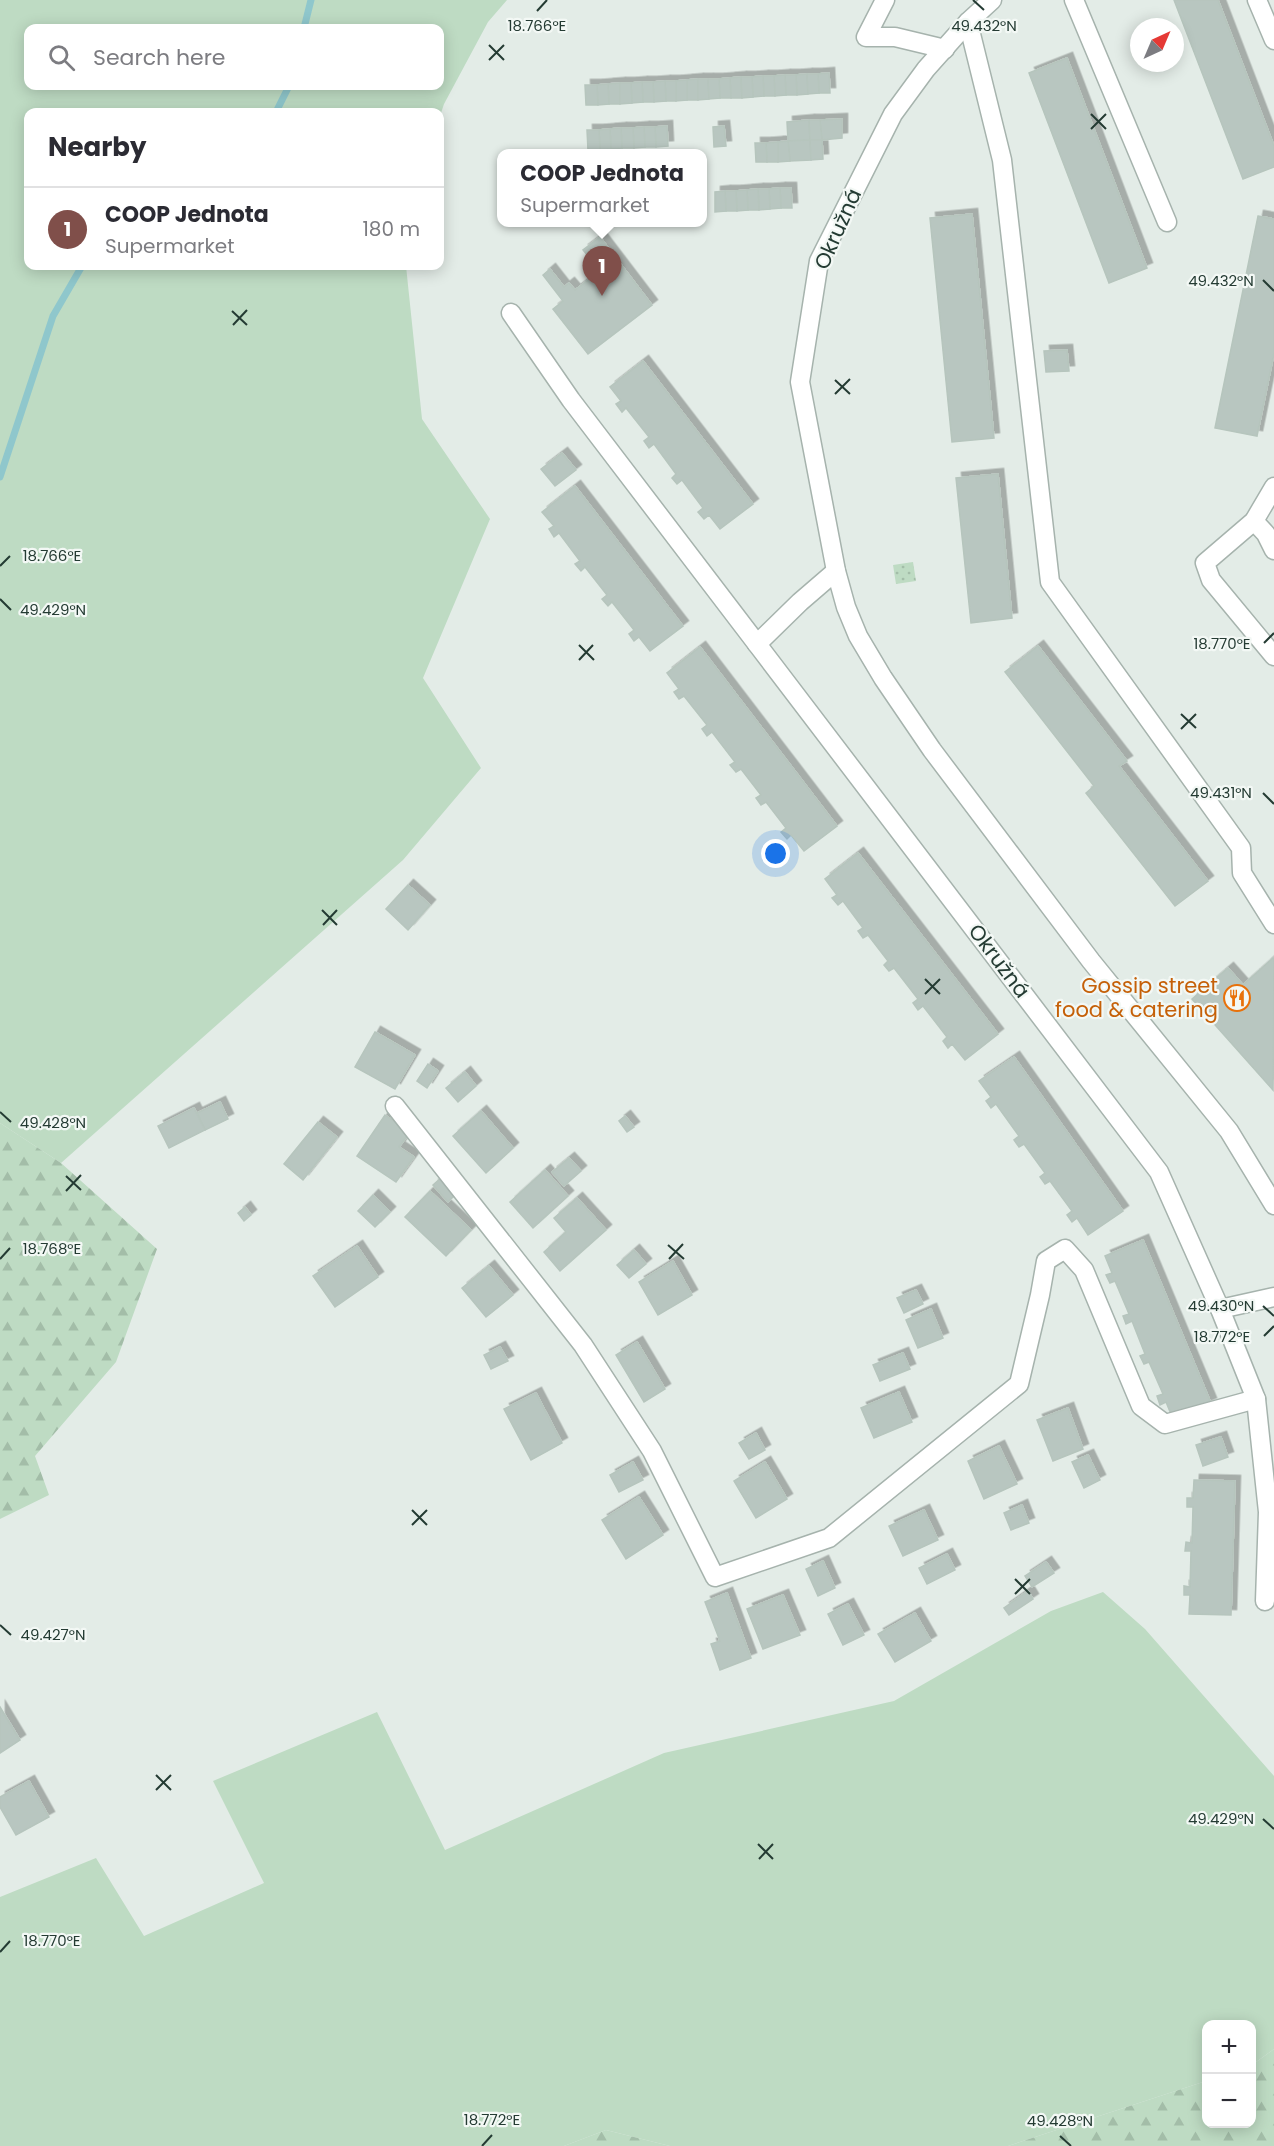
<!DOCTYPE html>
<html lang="en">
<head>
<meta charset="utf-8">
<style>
  :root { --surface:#fff; --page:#f7f7f7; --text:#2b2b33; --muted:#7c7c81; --line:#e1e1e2; --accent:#804f4a }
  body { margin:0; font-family:Poppins,sans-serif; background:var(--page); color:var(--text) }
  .controls { position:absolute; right:18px; bottom:18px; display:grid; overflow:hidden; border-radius:12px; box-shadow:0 3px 15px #0003 }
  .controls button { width:54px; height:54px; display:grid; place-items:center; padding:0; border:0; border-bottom:2px solid var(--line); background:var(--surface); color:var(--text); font:30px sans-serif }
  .compass { position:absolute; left:1130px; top:18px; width:54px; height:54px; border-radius:50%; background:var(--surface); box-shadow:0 3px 15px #0003; rotate:44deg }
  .you { position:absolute; left:776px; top:854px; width:21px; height:21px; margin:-15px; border:4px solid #fff; border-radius:50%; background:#1a73e8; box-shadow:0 0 0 9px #1a73e833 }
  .badge { display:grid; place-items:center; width:39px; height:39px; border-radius:50%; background:var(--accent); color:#fff; font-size:20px; font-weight:700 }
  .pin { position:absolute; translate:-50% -50px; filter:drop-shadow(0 2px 3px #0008) }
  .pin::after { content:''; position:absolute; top:32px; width:21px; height:18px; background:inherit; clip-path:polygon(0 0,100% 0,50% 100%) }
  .popup { position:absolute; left:497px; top:149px; width:210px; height:78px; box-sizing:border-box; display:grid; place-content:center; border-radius:12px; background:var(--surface); filter:drop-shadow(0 2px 4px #0005); font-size:20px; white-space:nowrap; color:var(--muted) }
  .popup b { font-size:22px; color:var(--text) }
  .popup::after { content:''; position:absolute; left:50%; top:100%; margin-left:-12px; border:12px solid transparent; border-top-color:var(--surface) }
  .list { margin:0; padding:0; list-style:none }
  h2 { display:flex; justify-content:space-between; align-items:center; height:78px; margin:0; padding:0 24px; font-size:26px }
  h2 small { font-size:20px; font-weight:400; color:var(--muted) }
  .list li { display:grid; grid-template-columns:39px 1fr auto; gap:18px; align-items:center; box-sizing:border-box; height:84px; padding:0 24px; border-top:2px solid var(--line) }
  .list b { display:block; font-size:22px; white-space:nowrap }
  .list p { margin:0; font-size:20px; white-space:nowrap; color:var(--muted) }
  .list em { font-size:20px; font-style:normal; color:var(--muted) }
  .icon { flex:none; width:33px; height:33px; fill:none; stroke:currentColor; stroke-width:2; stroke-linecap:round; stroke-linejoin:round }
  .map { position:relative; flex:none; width:1274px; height:2146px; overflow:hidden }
  .search { position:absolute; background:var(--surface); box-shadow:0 3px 15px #0003; left:24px; top:24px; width:420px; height:66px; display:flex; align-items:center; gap:15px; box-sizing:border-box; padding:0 21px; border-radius:12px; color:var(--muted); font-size:22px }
  .panel { position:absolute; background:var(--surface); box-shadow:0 3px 15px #0003; left:24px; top:108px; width:420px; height:162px; border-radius:12px }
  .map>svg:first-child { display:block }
  .grass { fill:#bedbc3; fill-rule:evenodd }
  .forest { fill:url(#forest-firs) }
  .park { fill:url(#park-dots) }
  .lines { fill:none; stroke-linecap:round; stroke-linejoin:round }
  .stream { stroke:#8fc7cc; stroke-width:7 }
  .building { fill:#b8c6c0; stroke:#b6c5bd; stroke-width:1.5; filter:url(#shadow) }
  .minor-casing { stroke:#a6b3ad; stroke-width:21 }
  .minor { stroke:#fff; stroke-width:18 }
  .ticks { fill:none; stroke:#243b33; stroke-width:2 }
  .labels { text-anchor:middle; stroke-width:4.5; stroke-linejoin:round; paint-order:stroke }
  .street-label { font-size:21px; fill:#243b33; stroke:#f3f8f5 }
  .food-label { font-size:21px; fill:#c56008; stroke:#f3f8f5; text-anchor:end }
  .ticks-label { font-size:15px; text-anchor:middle; fill:#243b33; stroke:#f3f8f5; stroke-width:4.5; stroke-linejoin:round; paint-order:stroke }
</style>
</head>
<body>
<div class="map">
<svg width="1274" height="2146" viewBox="0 0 1274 2146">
  <defs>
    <pattern id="forest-firs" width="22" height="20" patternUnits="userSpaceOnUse" patternTransform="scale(1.5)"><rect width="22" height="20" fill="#bedbc3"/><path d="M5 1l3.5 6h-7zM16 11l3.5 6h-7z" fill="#a3bda8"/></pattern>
    <pattern id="park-dots" width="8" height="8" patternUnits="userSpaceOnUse" patternTransform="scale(1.5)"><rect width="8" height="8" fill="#bedbc3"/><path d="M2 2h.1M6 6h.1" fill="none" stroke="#a3bda8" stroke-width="1.8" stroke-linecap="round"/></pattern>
    <filter id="shadow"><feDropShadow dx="5.5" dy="-5.5" stdDeviation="0" flood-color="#0004"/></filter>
  </defs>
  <rect width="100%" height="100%" fill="#e3ece7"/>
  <g class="grass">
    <path d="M0,0H507L488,22L444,104L440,116V112H28V266H406L422,419L490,519L423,678L481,768L403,860L61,1163L0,1123ZM28,28H440V86H28Z"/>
    <path d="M1103,1592L1145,1629L1274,1776V2049L1252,2065V2024H1206V2081L1008,2146H670L606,2130L564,2146H0V1897L96,1858L144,1936L264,1883L213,1781L377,1712L445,1850L664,1753L894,1701L1051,1611Z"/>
  </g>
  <g class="forest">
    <path d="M0,1123L61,1163L157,1249L116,1362L35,1456L49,1495L0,1519Z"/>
    <path d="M1274,2049V2146H1008L1206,2081V2124H1252V2065Z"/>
    <path d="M606,2130L670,2146H564Z"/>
  </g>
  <path class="park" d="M913,562L916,581L896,584L893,565Z"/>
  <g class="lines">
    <g class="stream">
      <path d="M304,28L311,0"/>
      <path d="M276,112L289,86"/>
      <path d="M0,477L53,316L82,266"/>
    </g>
  </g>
  <g class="building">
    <path d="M1174,0H1218L1274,146V167L1243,179Z"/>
    <path d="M1067,58L1147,268L1109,283L1029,73Z"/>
    <path d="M829,73L830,93H819L818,74Z"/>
    <path d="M807,74L808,94L797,95L796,75Z"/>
    <path d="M807,74H818L819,93L808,94Z"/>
    <path d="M785,75H796L797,95H786Z"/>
    <path d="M785,75L786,95L775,96L774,76Z"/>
    <path d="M763,76H774L775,96H764Z"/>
    <path d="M763,76L764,96L753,97L752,77Z"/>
    <path d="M741,77L742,98H731L730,78Z"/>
    <path d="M741,77H752L753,97L742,98Z"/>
    <path d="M730,78L731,98H720L719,79Z"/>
    <path d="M698,79V100H687V80Z"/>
    <path d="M698,79H708L709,99L698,100Z"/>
    <path d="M708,79H719L720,98L709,99Z"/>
    <path d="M687,80V100L676,101V81Z"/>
    <path d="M665,81H676V101H666Z"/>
    <path d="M665,81L666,101L654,102L653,82Z"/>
    <path d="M642,82H653L654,102H643Z"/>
    <path d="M642,82L643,102L632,103L631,83Z"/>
    <path d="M620,83V104H609L608,84Z"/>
    <path d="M620,83H631L632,103L620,104Z"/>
    <path d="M608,84L609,104L598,105L597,85Z"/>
    <path d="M585,85H597L598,105H586Z"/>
    <path d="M842,119V138L822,140L820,120Z"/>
    <path d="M809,120L810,140L788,141L787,122Z"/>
    <path d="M809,120H820L822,140H810Z"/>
    <path d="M667,126L668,146L656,147L655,127Z"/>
    <path d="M724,126L726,146L714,147L713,127Z"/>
    <path d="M644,127H655L656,147H645Z"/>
    <path d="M644,127L645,147L634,148L633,128Z"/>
    <path d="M621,128H633L634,148H622Z"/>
    <path d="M621,128L622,148L611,149L610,129Z"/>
    <path d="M610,129L611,149L600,150L599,130Z"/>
    <path d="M587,130H599L600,150H588Z"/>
    <path d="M810,140L811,160L790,161L788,141Z"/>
    <path d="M810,140H822L823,159L811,160Z"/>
    <path d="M788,141L790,161L778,162V142Z"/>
    <path d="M778,142V162H767L766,143Z"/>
    <path d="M755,143H766L767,162H756Z"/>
    <path d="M780,188H791L792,208H781Z"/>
    <path d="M780,188L781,208L770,209L769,189Z"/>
    <path d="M758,189H769L770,209L759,210Z"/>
    <path d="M758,189L759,210H748L747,190Z"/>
    <path d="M747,190L748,210L737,211L736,191Z"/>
    <path d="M725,191H736L737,211H726Z"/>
    <path d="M725,191L726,211L715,212V192Z"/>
    <path d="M972,214L994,438L952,442L930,218Z"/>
    <path d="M1258,216L1274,219V353L1257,436L1215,428Z"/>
    <path d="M600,237L652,305L588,354L553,309L563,301L543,275L550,269L564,287L569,283L575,290L600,271L583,250Z"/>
    <path d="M1067,350L1069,371L1046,372L1044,351Z"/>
    <path d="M643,361L753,504L720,529L709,515L704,519L698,512L703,508L682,480L677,484L672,478L676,474L654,444L649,448L644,441L649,437L626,408L622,412L616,404L621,401L610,387Z"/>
    <path d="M562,453L576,470L555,486L541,469Z"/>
    <path d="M998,474L1012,618L971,623L956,478Z"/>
    <path d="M575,486L683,626L650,651L639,637L634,641L629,634L634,630L612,602L608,606L602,599L607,595L585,567L581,571L575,564L580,561L559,533L554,537L549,529L554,526L542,512Z"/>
    <path d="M1038,646L1127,761L1119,766L1208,881L1175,906L1086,793L1094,786L1005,672Z"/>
    <path d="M700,647L837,826L804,851L791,835L787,839L781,832L786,828L766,802L761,805L756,798L761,795L741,769L736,772L730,765L735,762L712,732L707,736L702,729L707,725L684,696L679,699L674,692L679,689L667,673Z"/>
    <path d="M858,853L998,1034L965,1060L952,1044L948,1048L943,1041L947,1037L923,1006L918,1010L913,1003L918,999L894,968L889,971L884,965L888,961L868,935L863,938L858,931L863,928L843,901L838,905L832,898L837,895L825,879Z"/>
    <path d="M408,885L430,905L408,930L386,909Z"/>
    <path d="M1273,958L1274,960L1273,1090L1192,999L1228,968L1243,985Z"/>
    <path d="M375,1032L415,1055L395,1089L355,1067Z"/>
    <path d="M1014,1057L1123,1211L1088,1235L1077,1218L1072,1222L1067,1215L1072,1211L1050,1181L1045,1184L1040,1177L1045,1173L1024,1144L1019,1147L1014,1140L1019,1136L996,1104L991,1108L986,1101L991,1097L979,1081Z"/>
    <path d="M428,1064L438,1071L427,1088L417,1081Z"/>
    <path d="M465,1072L476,1086L458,1102L446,1088Z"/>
    <path d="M220,1102L228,1119L205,1130L197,1113Z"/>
    <path d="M194,1108L205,1130L169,1148L158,1126Z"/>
    <path d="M481,1111L513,1148L486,1173L453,1136Z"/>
    <path d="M385,1115L410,1132L399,1147L414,1157L396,1182L357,1156Z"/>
    <path d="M625,1116L634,1127L627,1132L619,1121Z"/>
    <path d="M318,1122L337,1137L303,1180L284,1164Z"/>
    <path d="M569,1158L581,1171L564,1186L552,1172Z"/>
    <path d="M545,1170L568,1196L533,1228L510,1202Z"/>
    <path d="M442,1177L457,1193L448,1202L433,1185Z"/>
    <path d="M430,1191L471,1230L446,1256L405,1217Z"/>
    <path d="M373,1195L390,1212L375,1227L358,1211Z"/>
    <path d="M577,1198L606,1230L560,1271L544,1252L566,1232L554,1218Z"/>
    <path d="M245,1207L251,1215L244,1221L238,1213Z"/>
    <path d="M1143,1240L1211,1403L1173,1419L1166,1402L1160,1405L1157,1396L1163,1394L1149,1362L1144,1364L1140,1356L1145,1354L1132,1321L1126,1324L1123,1316L1129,1314L1115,1281L1110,1283L1106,1275L1112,1273L1105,1256Z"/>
    <path d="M357,1246L378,1277L335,1307L313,1276Z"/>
    <path d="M634,1250L646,1264L629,1278L617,1265Z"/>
    <path d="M673,1261L692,1295L658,1315L639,1282Z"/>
    <path d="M489,1266L513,1295L486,1317L462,1288Z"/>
    <path d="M916,1290L923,1304L904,1313L897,1298Z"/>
    <path d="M931,1309L943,1338L918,1348L906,1320Z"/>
    <path d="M637,1342L665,1389L644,1402L616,1355Z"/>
    <path d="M500,1347L508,1361L491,1369L484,1355Z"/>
    <path d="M903,1353L910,1369L880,1381L873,1365Z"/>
    <path d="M899,1392L912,1422L874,1438L861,1408Z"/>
    <path d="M536,1393L562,1443L531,1460L504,1409Z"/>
    <path d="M1068,1408L1083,1449L1053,1461L1037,1420Z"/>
    <path d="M756,1433L765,1450L749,1459L739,1443Z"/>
    <path d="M1221,1437L1228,1457L1203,1466L1196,1445Z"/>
    <path d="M999,1446L1017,1484L984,1499L968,1461Z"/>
    <path d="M1088,1455L1100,1480L1084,1488L1072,1462Z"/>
    <path d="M633,1462L643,1480L619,1492L610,1475Z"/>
    <path d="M765,1462L787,1499L756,1518L734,1481Z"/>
    <path d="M1194,1480L1235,1481L1231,1615L1189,1614L1190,1595H1184V1586L1190,1587L1191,1551H1185L1186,1542L1192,1543L1193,1507H1187V1498H1193Z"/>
    <path d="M639,1497L663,1535L626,1559L602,1520Z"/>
    <path d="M1022,1505L1029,1523L1011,1530L1004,1513Z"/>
    <path d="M924,1510L938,1540L903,1556L889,1526Z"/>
    <path d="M947,1554L955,1570L927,1584L919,1568Z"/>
    <path d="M823,1561L835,1588L818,1596L806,1569Z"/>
    <path d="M1046,1562L1054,1573L1032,1587L1025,1576Z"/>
    <path d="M1028,1591L1033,1599L1009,1615L1004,1608Z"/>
    <path d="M727,1593L751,1658L720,1670L711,1644L720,1641L705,1602Z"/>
    <path d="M783,1595L800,1635L763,1649L747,1609Z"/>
    <path d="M848,1604L864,1635L843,1645L828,1614Z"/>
    <path d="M915,1613L931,1641L895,1662L878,1634Z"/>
    <path d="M0,1707L20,1740L0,1753Z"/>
    <path d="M29,1781L49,1817L16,1835L0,1807V1797Z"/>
  </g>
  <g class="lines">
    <defs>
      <g id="minor">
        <path d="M885,0L866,37H895L945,49"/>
        <path d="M992,0L968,22L926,69L893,114L819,261L800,382L836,571L846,607L858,636L883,678L932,750L1091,961L1229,1131L1274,1205"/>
        <path d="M1074,0L1167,222"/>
        <path d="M1257,0L1274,40"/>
        <path d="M968,22L1002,160L1050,582L1241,848L1242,873L1274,924"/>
        <path d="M511,313L571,400L757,644L800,602L836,571"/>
        <path d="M1274,487L1254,521L1205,563L1211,580L1274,656"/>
        <path d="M1254,521L1266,534L1274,550"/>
        <path d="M757,644L1159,1172L1220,1309L1274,1297"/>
        <path d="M395,1106L583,1345L652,1451L715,1577L829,1538L1019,1384L1040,1295L1046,1261L1065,1249L1084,1270L1141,1406L1165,1424L1256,1399"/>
        <path d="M1220,1309L1256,1399L1268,1512L1265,1601"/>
      </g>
    </defs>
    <use href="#minor" class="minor-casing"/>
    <use href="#minor" class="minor"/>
  </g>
  <path class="ticks" d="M973,0L984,10M537,11L547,0M489,45L504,60M489,60L504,45M1091,114L1106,129M1091,129L1106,114M1263,280L1274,291M232,311L247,325M233,325L247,310M835,380L850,394M835,394L850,379M0,566L10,556M0,599L11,610M1264,643L1274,633M579,645L594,660M579,660L593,645M1181,714L1196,728M1181,729L1196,714M1263,793L1274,804M322,910L337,925M323,925L337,910M925,979L940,994M925,994L940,979M0,1112L11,1122M66,1176L81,1190M66,1191L81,1175M668,1245L684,1259M0,1259L10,1248M669,1259L683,1244M1263,1306L1274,1316M1264,1336L1274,1326M412,1510L427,1525M412,1525L427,1510M1015,1579L1030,1594M1015,1594L1030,1579M0,1625L11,1635M156,1775L171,1790M156,1790L171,1775M1263,1819L1274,1829M758,1844L773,1859M759,1859L773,1844M0,1952L10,1941M1060,2136L1071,2146M482,2146L492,2135"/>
  <defs>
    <symbol id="restaurant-ring" viewBox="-11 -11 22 22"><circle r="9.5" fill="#f3f8f5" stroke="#e8710a" stroke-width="1.5"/><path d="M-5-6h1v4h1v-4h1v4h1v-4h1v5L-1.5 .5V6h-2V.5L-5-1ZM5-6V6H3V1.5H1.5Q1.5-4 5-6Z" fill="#e8710a"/></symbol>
  </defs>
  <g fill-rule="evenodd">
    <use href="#restaurant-ring" x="1222" y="983" width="30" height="30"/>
  </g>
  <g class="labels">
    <g class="street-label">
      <text transform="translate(838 229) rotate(-66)" y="7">Okružná</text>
      <text transform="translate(999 961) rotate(53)" y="7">Okružná</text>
    </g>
    <g class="food-label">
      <text x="1218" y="993">Gossip street<tspan x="1218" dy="24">food &amp; catering</tspan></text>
    </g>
  </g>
  <g class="ticks-label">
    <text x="984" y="31">49.432°N</text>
    <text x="537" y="31">18.766°E</text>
    <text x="1221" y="286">49.432°N</text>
    <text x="52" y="561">18.766°E</text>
    <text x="53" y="615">49.429°N</text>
    <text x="1222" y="649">18.770°E</text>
    <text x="1221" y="798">49.431°N</text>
    <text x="53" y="1128">49.428°N</text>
    <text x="52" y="1254">18.768°E</text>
    <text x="1221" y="1311">49.430°N</text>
    <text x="1222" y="1342">18.772°E</text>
    <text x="53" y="1640">49.427°N</text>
    <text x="1221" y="1824">49.429°N</text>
    <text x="52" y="1946">18.770°E</text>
    <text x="492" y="2125">18.772°E</text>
    <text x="1060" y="2126">49.428°N</text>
  </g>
</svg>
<div class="controls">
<button>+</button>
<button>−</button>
</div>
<svg class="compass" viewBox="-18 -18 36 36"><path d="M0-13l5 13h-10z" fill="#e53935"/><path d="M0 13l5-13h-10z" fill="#7c7c81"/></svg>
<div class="you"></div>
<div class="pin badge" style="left:602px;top:296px">1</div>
<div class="popup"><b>COOP Jednota</b>Supermarket</div>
<div class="search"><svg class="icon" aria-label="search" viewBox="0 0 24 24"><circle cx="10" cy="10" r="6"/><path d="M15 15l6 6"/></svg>Search here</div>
<section class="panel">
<h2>Nearby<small></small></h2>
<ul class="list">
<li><span class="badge">1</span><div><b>COOP Jednota</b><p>Supermarket</p></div><em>180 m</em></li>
</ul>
</section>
</div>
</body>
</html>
